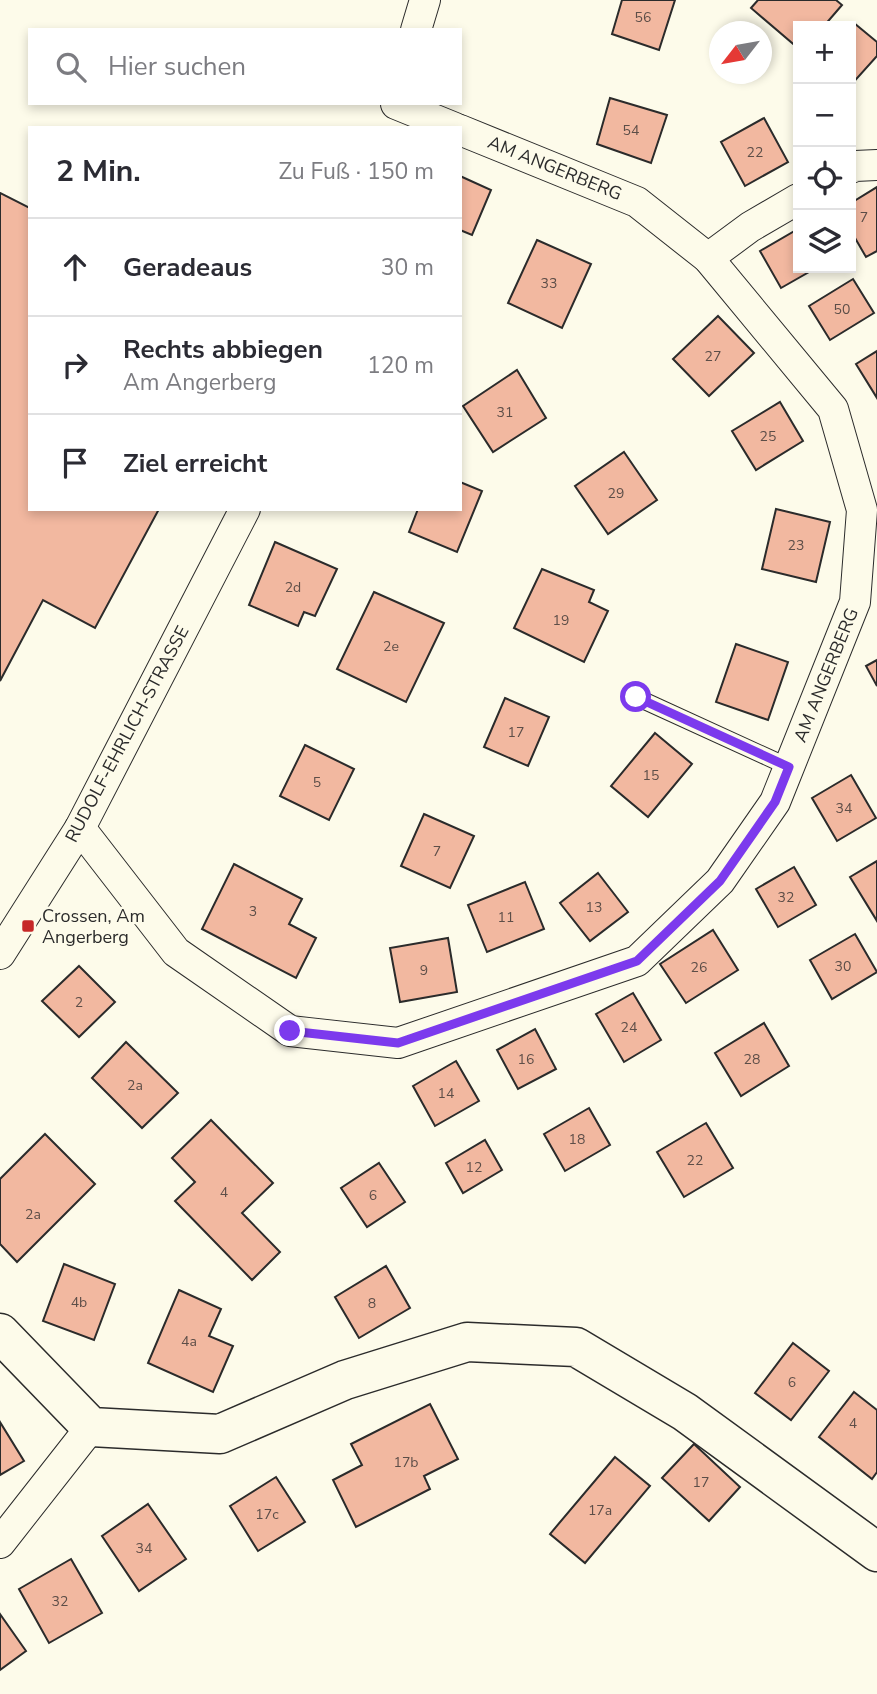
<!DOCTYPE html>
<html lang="de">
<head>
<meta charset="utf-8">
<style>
  :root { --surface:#fff; --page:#f2f2f3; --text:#2b2b33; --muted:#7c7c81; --line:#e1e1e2 }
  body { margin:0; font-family:"Nunito Sans",sans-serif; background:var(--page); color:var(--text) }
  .controls { position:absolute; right:21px; top:21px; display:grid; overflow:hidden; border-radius:0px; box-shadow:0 4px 10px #0003 }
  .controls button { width:63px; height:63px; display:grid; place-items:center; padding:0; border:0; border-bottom:2px solid var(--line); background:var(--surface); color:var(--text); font:35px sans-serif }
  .compass { position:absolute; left:709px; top:21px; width:63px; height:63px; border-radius:50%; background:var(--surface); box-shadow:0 4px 10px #0003; rotate:239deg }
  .stop { position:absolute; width:21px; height:21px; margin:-16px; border:5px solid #7c3aed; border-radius:50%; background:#fff }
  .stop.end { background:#7c3aed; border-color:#fff; box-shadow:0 2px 7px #0008 }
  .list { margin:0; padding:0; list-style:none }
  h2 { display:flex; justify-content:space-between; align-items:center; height:91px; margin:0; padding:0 28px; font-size:30px }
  h2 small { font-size:23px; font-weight:400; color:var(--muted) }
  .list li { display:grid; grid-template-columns:46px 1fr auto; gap:21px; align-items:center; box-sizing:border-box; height:98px; padding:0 28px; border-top:2px solid var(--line) }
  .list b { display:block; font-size:26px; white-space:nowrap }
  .list p { margin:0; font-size:23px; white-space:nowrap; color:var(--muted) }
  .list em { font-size:23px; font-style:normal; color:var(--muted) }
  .icon { flex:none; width:38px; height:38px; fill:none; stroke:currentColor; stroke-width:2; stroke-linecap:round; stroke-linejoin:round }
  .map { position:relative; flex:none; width:877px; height:1694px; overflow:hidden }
  .search { position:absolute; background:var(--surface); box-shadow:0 4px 10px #0003; left:28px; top:28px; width:434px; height:77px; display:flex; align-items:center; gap:18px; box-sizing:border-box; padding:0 24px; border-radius:0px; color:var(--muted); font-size:26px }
  .panel { position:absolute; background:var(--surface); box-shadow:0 4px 10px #0003; left:28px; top:126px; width:434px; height:385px; border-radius:0px }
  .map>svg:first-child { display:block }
  .building { fill:#f2b8a0; stroke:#2b2b2b; stroke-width:2 }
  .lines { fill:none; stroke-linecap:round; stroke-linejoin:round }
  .lane-casing { stroke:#2b2b2b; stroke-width:18 }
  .street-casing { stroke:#2b2b2b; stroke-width:32 }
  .secondary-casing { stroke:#2b2b2b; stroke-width:41 }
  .lane { stroke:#fdfbea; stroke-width:16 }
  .street { stroke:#fdfbea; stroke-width:30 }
  .secondary { stroke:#fdfbea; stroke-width:38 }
  .route { stroke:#7c3aed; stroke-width:9 }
  .poi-dot { fill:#c62828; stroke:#fdfbea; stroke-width:2.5 }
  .labels { text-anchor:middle; stroke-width:5; stroke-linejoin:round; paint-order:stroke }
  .number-label { font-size:14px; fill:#5d4e48 }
  .street-label { font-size:18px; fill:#2b2b2b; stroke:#fdfbea }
  .poi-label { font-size:18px; fill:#2b2b2b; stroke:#fdfbea; text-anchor:start }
</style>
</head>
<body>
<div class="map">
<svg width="877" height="1694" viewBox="0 0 877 1694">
  <rect width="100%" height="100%" fill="#fdfbea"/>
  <g class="building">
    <path d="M622,0H675L659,50L612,34Z"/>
    <path d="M758,0H836L842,5L824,26H798V48L751,8Z"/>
    <path d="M854,23L877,42V56L851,85V27Z"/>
    <path d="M610,98L667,115L651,163L597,144Z"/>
    <path d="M764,118L788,162L745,186L721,142Z"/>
    <path d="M460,176L491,190L472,235L460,230Z"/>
    <path d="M877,187V251L866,257L851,231V203Z"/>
    <path d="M0,193L30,208V509H159L95,628L43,600L0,681Z"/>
    <path d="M798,229V268H816L781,288L760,251Z"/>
    <path d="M537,240L591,264L562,328L508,303Z"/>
    <path d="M853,279L874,313L830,340L809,306Z"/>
    <path d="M718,316L754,353L709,396L673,359Z"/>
    <path d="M877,351V398L856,364Z"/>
    <path d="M517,370L546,418L493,452L463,406Z"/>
    <path d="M780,402L803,441L756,470L732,431Z"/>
    <path d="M624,452L657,500L608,534L575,486Z"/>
    <path d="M460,482L482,491L457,552L409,532L418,509H460Z"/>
    <path d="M776,509L830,522L816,582L762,569Z"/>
    <path d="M275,542L337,569L315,616L304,612L298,626L249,605Z"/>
    <path d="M542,569L594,590L589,602L608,611L584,662L514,628Z"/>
    <path d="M374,592L444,623L406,702L337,669Z"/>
    <path d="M736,644L788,662L768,720L716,702Z"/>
    <path d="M877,660V686L866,666Z"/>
    <path d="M505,698L549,717L528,766L484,747Z"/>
    <path d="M655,733L692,764L648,817L611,786Z"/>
    <path d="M305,745L354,769L329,820L280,796Z"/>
    <path d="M851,775L876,818L837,841L812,798Z"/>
    <path d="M424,814L474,836L450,888L401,866Z"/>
    <path d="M877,861V921L850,877Z"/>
    <path d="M234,864L302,899L289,924L316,938L296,978L202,929Z"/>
    <path d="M794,867L816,905L778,927L756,889Z"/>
    <path d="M598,873L628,912L590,941L560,903Z"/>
    <path d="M525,882L544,929L487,952L468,905Z"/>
    <path d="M713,930L738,970L686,1003L660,964Z"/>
    <path d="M855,934L877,972L832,999L810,960Z"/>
    <path d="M448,938L457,992L400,1002L390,948Z"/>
    <path d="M79,966L115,1002L79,1037L42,1001Z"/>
    <path d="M633,993L661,1040L624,1062L596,1014Z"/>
    <path d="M764,1023L789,1066L741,1096L715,1053Z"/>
    <path d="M535,1029L556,1069L518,1089L497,1050Z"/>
    <path d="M126,1042L178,1093L142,1128L92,1078Z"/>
    <path d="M456,1061L479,1101L435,1126L413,1086Z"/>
    <path d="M589,1108L610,1145L565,1171L544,1134Z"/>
    <path d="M211,1120L273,1183L242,1213L280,1252L252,1280L175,1201L195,1182L172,1158Z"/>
    <path d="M706,1123L733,1168L684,1197L657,1152Z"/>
    <path d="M45,1134L95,1184L17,1262L0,1244V1179Z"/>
    <path d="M485,1140L502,1170L463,1193L446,1163Z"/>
    <path d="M379,1163L405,1202L367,1227L341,1188Z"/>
    <path d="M64,1264L115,1284L94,1340L43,1321Z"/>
    <path d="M386,1266L410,1308L359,1338L335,1297Z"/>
    <path d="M179,1290L221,1309L209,1336L233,1346L213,1392L148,1363Z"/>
    <path d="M793,1343L829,1371L791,1420L755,1393Z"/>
    <path d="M854,1392L877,1410V1472L872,1479L819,1437Z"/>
    <path d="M430,1404L458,1459L424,1476L430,1489L356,1527L333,1480L362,1465L351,1444Z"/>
    <path d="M0,1422L24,1461L0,1475Z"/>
    <path d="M694,1444L740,1487L709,1521L662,1478Z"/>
    <path d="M615,1457L650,1486L585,1563L550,1534Z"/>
    <path d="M276,1477L305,1522L258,1551L230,1506Z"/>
    <path d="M148,1504L186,1559L139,1591L102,1536Z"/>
    <path d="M71,1559L102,1613L49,1643L19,1589Z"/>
    <path d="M0,1614L26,1651L0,1670Z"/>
  </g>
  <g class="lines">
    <defs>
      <path id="lane" d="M636,697L789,767"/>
      <g id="street">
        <path d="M416,30L425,0"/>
        <path d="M396,104L455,128"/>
        <path d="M851,168L855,166L877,165"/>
        <path d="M708,258L750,227L798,199"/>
        <path d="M80,828L176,952L290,1031L398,1043L637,961L720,881L775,802L855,602L862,510L833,409L708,258L637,202L460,130"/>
        <path d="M0,954L80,828L245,509"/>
        <path d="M0,1543L91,1427"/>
      </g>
      <path id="secondary" d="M0,1333L91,1427L220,1434L345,1380L467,1342L576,1347L685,1412L877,1552"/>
    </defs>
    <use href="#lane" class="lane-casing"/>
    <use href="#street" class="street-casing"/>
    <use href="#secondary" class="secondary-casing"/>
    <use href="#lane" class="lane"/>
    <use href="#street" class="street"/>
    <use href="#secondary" class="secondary"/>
  </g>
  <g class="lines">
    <path class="route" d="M290,1031L398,1043L637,961L720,881L775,802L789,767L636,697"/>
  </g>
  <rect class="poi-dot" x="21" y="919" width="14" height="14" rx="3.5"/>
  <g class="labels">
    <g class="number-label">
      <text x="643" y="22">56</text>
      <text x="631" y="135">54</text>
      <text x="755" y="157">22</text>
      <text x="864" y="222">7</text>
      <text x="549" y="288">33</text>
      <text x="842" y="314">50</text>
      <text x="713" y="361">27</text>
      <text x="505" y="417">31</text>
      <text x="768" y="441">25</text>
      <text x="616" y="498">29</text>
      <text x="796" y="550">23</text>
      <text x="293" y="592">2d</text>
      <text x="561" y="625">19</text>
      <text x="391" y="651">2e</text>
      <text x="516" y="737">17</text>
      <text x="651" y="780">15</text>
      <text x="317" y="787">5</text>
      <text x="844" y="813">34</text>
      <text x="437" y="856">7</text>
      <text x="786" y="902">32</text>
      <text x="594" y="912">13</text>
      <text x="253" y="916">3</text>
      <text x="506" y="922">11</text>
      <text x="843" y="971">30</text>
      <text x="699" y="972">26</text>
      <text x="424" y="975">9</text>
      <text x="79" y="1007">2</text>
      <text x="629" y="1032">24</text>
      <text x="526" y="1064">16</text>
      <text x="752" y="1064">28</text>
      <text x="135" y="1090">2a</text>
      <text x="446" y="1098">14</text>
      <text x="577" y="1144">18</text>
      <text x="695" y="1165">22</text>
      <text x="474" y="1172">12</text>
      <text x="224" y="1197">4</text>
      <text x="373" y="1200">6</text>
      <text x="33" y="1219">2a</text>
      <text x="79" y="1307">4b</text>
      <text x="372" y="1308">8</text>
      <text x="189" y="1346">4a</text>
      <text x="792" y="1387">6</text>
      <text x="853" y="1428">4</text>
      <text x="406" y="1467">17b</text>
      <text x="701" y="1487">17</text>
      <text x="600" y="1515">17a</text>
      <text x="267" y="1519">17c</text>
      <text x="144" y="1553">34</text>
      <text x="60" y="1606">32</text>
    </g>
    <g class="street-label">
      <text transform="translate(555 168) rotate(22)" y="6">AM ANGERBERG</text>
      <text transform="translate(826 675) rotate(-68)" y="6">AM ANGERBERG</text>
      <text transform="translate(127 734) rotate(-62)" y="6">RUDOLF-EHRLICH-STRASSE</text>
    </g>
    <g class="poi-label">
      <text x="42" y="922">Crossen, Am<tspan x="42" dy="21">Angerberg</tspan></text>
    </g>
  </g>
</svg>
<div class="controls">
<button>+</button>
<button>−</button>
<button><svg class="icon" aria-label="locate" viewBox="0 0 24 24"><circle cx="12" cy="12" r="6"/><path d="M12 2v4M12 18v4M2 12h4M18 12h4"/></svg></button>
<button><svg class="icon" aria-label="layers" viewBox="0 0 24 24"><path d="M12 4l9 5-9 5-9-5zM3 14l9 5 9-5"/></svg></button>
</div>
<svg class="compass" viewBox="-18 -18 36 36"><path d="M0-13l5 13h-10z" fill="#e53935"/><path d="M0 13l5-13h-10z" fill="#7c7c81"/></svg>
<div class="stop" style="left:636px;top:697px"></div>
<div class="stop end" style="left:290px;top:1031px"></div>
<div class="search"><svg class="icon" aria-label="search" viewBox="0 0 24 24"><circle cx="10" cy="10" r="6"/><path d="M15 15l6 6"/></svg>Hier suchen</div>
<section class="panel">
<h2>2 Min.<small>Zu Fuß · 150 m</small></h2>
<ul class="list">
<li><svg class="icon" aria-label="ahead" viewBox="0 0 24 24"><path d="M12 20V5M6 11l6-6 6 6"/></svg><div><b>Geradeaus</b></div><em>30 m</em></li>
<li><svg class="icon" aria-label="right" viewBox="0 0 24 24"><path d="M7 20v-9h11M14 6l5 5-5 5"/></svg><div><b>Rechts abbiegen</b><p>Am Angerberg</p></div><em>120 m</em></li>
<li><svg class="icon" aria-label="arrive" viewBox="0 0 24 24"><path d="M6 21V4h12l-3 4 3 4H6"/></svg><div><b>Ziel erreicht</b></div></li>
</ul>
</section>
</div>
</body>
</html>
